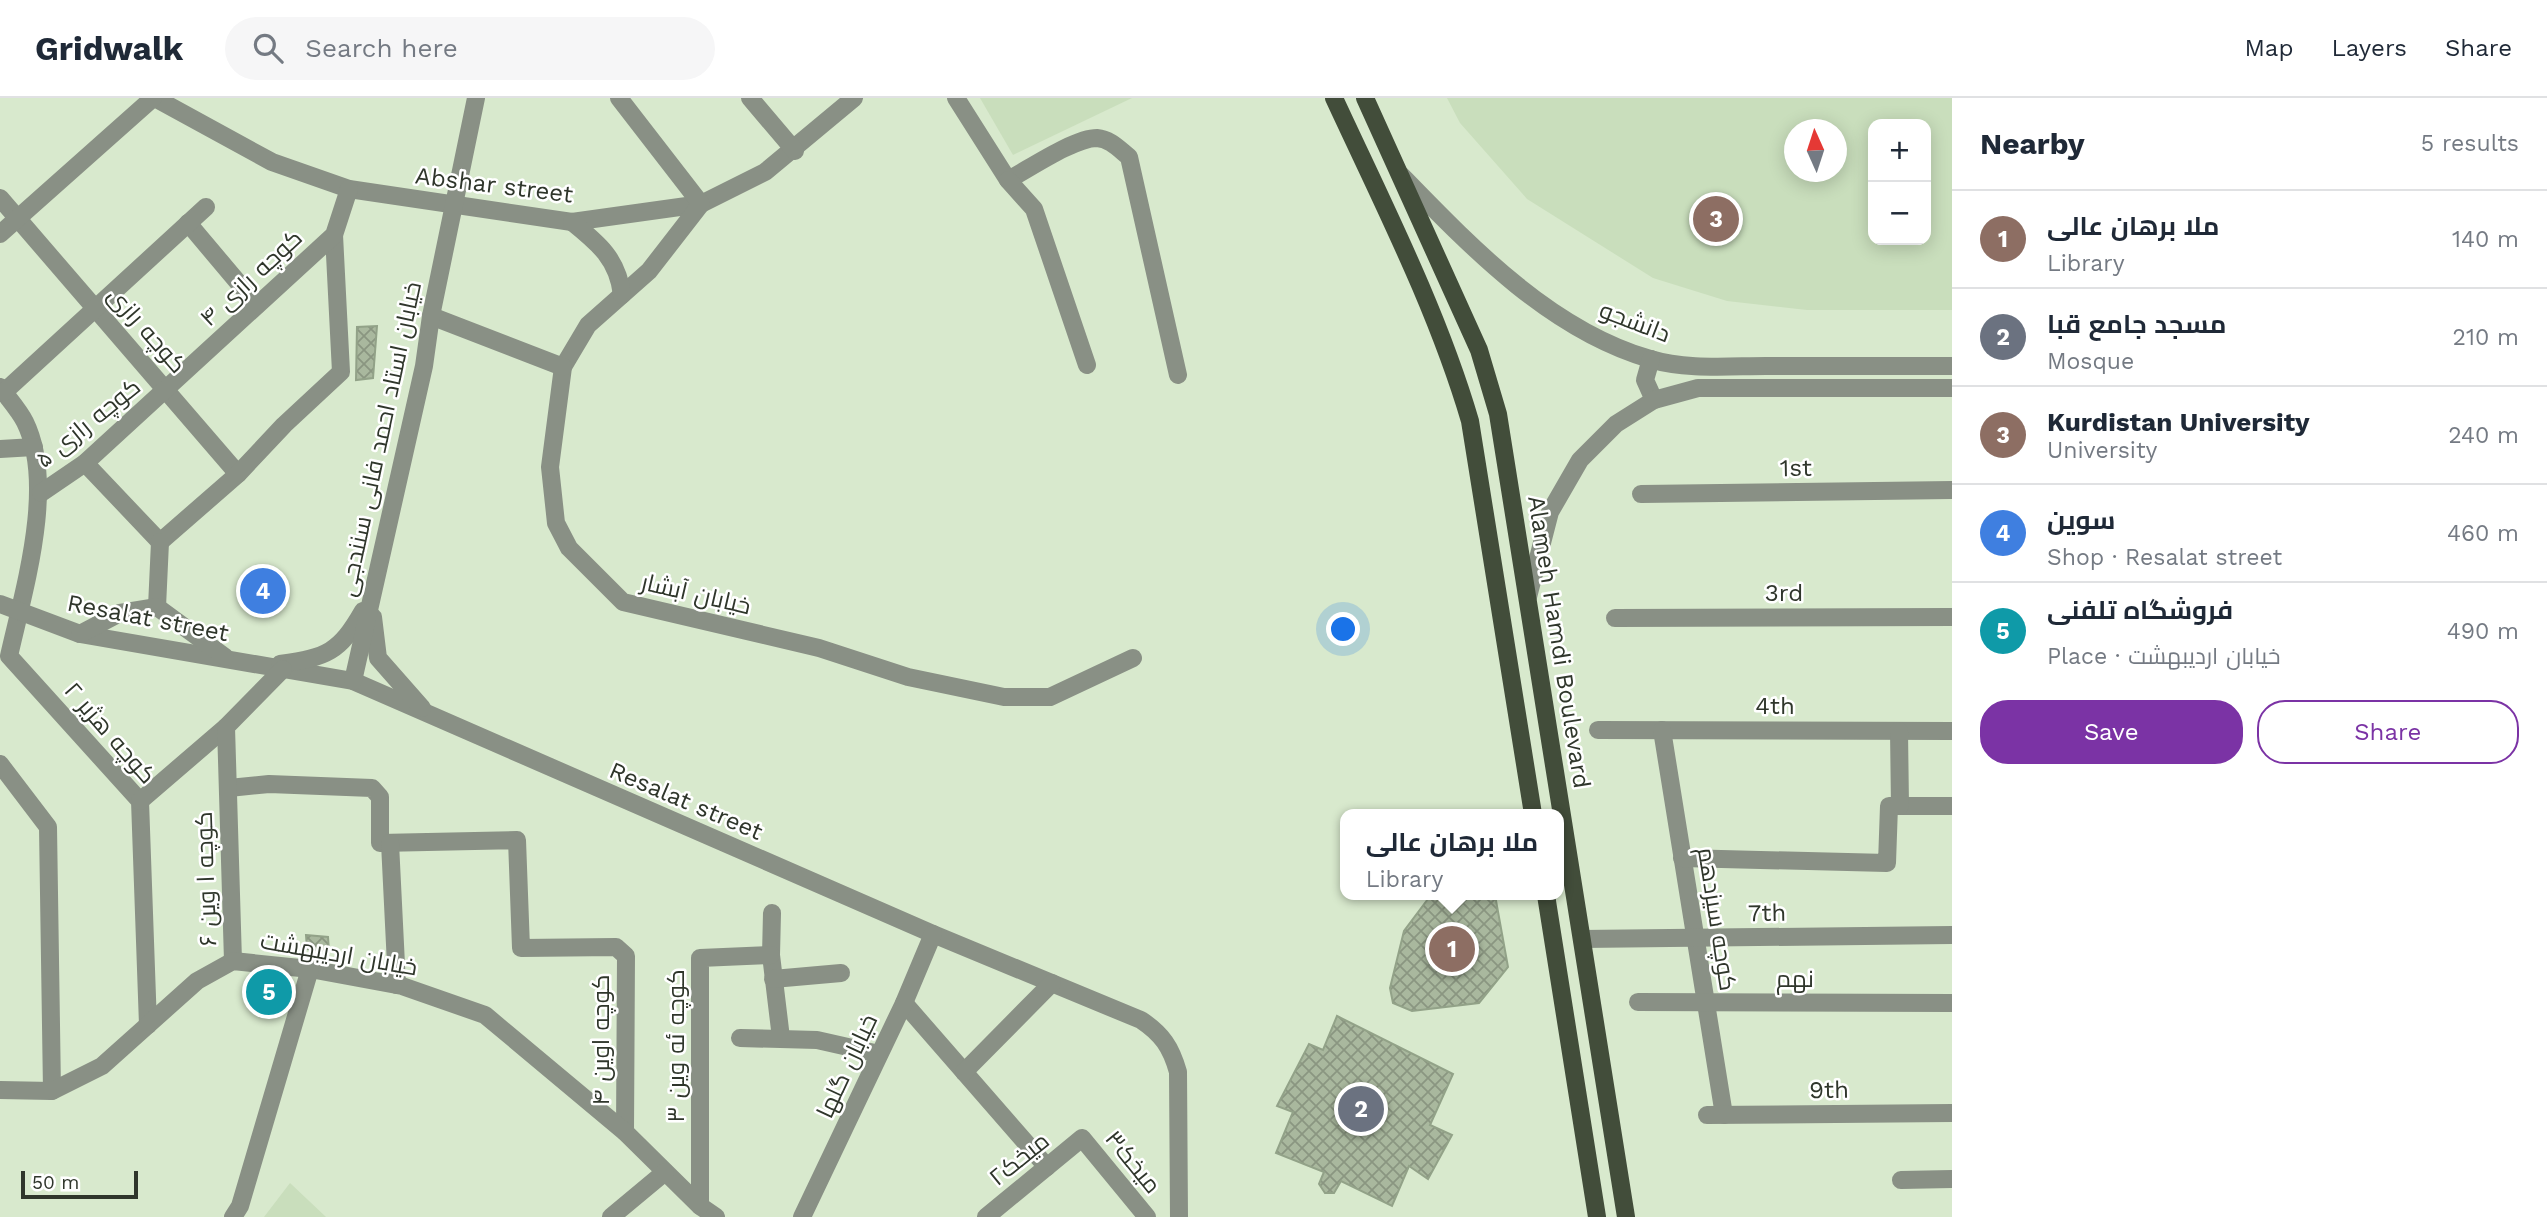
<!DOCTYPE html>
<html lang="en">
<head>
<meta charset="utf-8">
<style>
  :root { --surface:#fff; --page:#f6f6f7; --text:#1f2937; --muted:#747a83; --line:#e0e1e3; --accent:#7b33a5 }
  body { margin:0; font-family:"Work Sans",Cairo,sans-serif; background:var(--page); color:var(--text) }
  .controls { position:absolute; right:21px; top:21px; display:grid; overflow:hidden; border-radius:14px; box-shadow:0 4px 18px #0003 }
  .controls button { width:63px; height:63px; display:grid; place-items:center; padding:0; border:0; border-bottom:2px solid var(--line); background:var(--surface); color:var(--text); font:35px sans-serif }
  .compass { position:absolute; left:1784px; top:21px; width:63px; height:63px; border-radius:50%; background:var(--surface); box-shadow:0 4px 18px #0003; rotate:357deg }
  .scale { position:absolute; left:21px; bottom:18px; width:117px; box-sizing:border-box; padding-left:7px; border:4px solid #2f362b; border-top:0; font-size:19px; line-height:24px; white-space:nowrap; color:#2f362b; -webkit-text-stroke:5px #fff; paint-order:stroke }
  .you { position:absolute; left:1344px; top:532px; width:24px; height:24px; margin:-18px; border:5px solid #fff; border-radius:50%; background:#1a73e8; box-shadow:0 0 0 10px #1a73e833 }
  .badge { display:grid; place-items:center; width:46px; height:46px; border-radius:50%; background:var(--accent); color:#fff; font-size:23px; font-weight:700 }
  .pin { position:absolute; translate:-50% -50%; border:4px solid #fff; box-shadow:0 2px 7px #0006 }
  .popup { position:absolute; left:1340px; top:711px; width:224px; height:91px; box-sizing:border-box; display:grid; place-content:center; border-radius:14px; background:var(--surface); filter:drop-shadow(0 2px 5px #0005); font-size:23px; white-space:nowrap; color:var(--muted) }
  .popup b { font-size:26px; color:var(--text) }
  .popup::after { content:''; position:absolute; left:50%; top:100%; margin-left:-14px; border:14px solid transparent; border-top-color:var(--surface) }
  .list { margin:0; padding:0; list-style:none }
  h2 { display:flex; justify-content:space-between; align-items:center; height:91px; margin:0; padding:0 28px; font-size:30px }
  h2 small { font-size:23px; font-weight:400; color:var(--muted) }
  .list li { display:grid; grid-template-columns:46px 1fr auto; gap:21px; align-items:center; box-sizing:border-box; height:98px; padding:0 28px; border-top:2px solid var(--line) }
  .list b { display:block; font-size:26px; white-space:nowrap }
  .list p { margin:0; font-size:23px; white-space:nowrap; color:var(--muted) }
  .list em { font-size:23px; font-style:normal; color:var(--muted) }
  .actions { display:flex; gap:14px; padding:21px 28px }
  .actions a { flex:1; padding:16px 0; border:2px solid var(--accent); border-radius:28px; text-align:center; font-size:24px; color:var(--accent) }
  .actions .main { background:var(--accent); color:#fff }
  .icon { flex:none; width:38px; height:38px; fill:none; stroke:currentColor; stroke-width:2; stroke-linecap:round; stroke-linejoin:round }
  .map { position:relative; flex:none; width:1952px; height:1119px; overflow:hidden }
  header { display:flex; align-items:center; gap:42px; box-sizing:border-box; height:98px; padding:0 35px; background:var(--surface); border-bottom:2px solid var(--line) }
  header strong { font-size:33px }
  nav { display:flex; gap:38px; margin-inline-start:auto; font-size:24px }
  .search { width:490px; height:63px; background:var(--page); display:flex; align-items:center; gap:18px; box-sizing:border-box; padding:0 24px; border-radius:38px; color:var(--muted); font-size:26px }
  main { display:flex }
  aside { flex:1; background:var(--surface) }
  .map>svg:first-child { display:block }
  .built { fill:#c9debc; fill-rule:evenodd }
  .building { fill:url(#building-cross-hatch); stroke:#92a288; stroke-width:2 }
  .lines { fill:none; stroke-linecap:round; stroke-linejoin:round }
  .minor { stroke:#899085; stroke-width:18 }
  .major { stroke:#424d3a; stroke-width:18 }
  .labels { text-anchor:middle; stroke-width:5; stroke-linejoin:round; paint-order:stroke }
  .street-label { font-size:24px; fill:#2f362b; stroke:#fff }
</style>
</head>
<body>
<header>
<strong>Gridwalk</strong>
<div class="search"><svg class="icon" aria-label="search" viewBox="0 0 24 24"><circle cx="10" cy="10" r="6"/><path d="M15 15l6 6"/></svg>Search here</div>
<nav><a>Map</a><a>Layers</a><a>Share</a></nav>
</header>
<main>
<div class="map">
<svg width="1952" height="1119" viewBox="0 0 1952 1119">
  <defs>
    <pattern id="building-cross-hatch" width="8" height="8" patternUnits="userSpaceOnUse" patternTransform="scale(1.75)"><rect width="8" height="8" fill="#a9b89e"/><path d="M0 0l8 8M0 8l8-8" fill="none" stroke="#8a9681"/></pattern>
  </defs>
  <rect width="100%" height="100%" fill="#d8e9cd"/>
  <g class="built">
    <path d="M980,0H1132L1013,57Z"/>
    <path d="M1447,0H1952V212H1807L1727,203L1653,180L1527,101L1460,25ZM1926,26V142H1873V26ZM1794,32H1836V74H1794Z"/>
    <path d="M290,1085L326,1119H264Z"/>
  </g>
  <g class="building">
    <path d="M377,228L373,280L356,282L357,229Z"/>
    <path d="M1431,797H1495L1508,869L1479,905L1412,913L1393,905L1390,890L1404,833Z"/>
    <path d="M306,837L328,839L329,853L307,851Z"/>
    <path d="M261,878L273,883L278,890L280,904L276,908L258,903Z"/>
    <path d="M1337,918L1453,976L1430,1027L1452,1037L1428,1081L1409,1068L1392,1108L1341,1083L1334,1095H1325L1319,1086L1324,1074L1276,1055L1293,1014L1277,1008L1309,946L1323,952Z"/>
  </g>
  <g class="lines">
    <g class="minor">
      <path d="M155,0L272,64L349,91L572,124L701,106L765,74L854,0"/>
      <path d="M619,0L701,106L649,173L588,227L563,269L550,369L556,425L569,450L623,504L819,550L908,579L1004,599H1050L1133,560"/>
      <path d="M750,0L795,53"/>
      <path d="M956,0L1008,82C1029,71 1074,40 1097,40C1110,41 1119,51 1129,59L1178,277"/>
      <path d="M1401,77C1471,149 1550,232 1650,261C1686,272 1729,268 1766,268C1828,268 1890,268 1952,268"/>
      <path d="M1008,82L1034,111L1087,267"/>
      <path d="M0,100L238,376"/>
      <path d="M572,124C598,145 618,161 622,197"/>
      <path d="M188,125L257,207"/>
      <path d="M0,136L153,0"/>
      <path d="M431,218L563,269"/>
      <path d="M1651,261L1645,282L1654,302"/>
      <path d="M0,289C8,300 19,312 25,324C56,387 24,491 9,558L140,703L148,927"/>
      <path d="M4,294L206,109"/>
      <path d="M0,351L34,349"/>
      <path d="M85,365L160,444L238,376L284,327L341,274L334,137"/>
      <path d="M41,395L85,365L334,137L349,91"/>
      <path d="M1641,396L1952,392"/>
      <path d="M1528,499L1550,414L1580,362L1616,326L1654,302L1698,290H1952"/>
      <path d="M0,506L80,536L353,583L933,836L1141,922C1162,936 1171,949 1178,974L1179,1119"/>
      <path d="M157,509L160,444"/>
      <path d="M373,519L378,560L422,610"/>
      <path d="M1615,520L1952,519"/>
      <path d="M80,536L120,515L157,509L225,559"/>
      <path d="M280,566C327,559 339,555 363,513"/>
      <path d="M353,583L424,268L431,218L476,0"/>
      <path d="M1598,632L1952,633"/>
      <path d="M1662,632L1724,1017"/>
      <path d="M0,666L48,729L52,993"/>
      <path d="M229,690L269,686L372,690L380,699V745L517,742L521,850L616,849L626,858L625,1034"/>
      <path d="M140,703L226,629"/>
      <path d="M1900,708H1952"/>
      <path d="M390,745L397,887"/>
      <path d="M1682,760L1887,765L1889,708H1900L1899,633"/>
      <path d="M772,815L771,857L781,940"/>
      <path d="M1582,841L1952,837"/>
      <path d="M233,863L226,629L283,571"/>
      <path d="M773,881L841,875"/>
      <path d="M1638,904L1952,905"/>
      <path d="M904,905L1047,1069"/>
      <path d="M740,940L817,942L879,956"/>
      <path d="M964,974L1052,885"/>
      <path d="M0,992L52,993L102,968L197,883L233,863L310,871L402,888L485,917L625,1034L700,1108L716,1119"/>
      <path d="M1707,1017L1952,1015"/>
      <path d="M1901,1082L1952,1081"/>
      <path d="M700,1108V860L771,857"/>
      <path d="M233,1119L240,1108L310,871"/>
      <path d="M611,1119L665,1074"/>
      <path d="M802,1119L904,905L933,836"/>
      <path d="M986,1119L1082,1040L1147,1119"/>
    </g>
    <g class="major">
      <path d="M1334,0C1383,106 1437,211 1470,323L1533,716"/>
      <path d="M1365,0L1479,252L1498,316L1626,1119"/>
      <path d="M1546,797L1597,1119"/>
    </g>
  </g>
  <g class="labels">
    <g class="street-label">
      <text transform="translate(494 87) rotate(7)" y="8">Abshar street</text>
      <text transform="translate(251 180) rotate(-43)" y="8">کوچه رازی ۴</text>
      <text transform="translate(1635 224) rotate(21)" y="8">دانشجو</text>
      <text transform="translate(147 232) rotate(49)" y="8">کوچه رازی</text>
      <text transform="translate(88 325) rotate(-39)" y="8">کوچه رازی ۵</text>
      <text transform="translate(380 341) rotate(-78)" y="8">خیابان استاد احمد فانی سنندجی</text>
      <text transform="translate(1796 370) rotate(-1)" y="8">1st</text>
      <text x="1784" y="503">3rd</text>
      <text transform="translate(696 496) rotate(13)" y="8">خیابان آبشار</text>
      <text transform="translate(148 520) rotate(11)" y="8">Resalat street</text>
      <text transform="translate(1559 544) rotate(81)" y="8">Alameh Hamdi Boulevard</text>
      <text x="1775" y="616">4th</text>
      <text transform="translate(110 635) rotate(49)" y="8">کوچه هژیر ۲</text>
      <text transform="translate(686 703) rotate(23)" y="8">Resalat street</text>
      <text transform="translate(206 781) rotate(-92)" y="8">کوچه ا وین ۶</text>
      <text transform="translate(1767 815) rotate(-1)" y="8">7th</text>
      <text transform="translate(1717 821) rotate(81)" y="8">کوچه سیزدهم</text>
      <text transform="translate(339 856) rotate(10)" y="8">خیابان اردیبهشت</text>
      <text x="1795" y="889">نهم</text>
      <text transform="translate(601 942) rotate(-90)" y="8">کوچه اوین ۴</text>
      <text transform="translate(676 948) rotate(-90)" y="8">کوچه ئه وین ۳</text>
      <text transform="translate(847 968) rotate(-65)" y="8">خیابان گلها</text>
      <text transform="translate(1829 992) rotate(-1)" y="8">9th</text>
      <text transform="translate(1019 1061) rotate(-39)" y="8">میخک۲</text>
      <text transform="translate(1133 1064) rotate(51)" y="8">میخک۳</text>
    </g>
  </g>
</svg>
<div class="controls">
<button>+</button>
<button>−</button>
</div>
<svg class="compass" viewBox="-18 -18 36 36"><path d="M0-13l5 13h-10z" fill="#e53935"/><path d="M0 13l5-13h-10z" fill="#747a83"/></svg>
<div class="scale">50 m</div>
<div class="you"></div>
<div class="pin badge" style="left:1452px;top:851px;background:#8d6e63">1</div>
<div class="popup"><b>ملا برهان عالی</b>Library</div>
<div class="pin badge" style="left:1361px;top:1011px;background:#6b7280">2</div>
<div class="pin badge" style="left:1716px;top:121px;background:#8d6e63">3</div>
<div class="pin badge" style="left:263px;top:493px;background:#3f7fe0">4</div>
<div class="pin badge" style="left:269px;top:894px;background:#0f9aa8">5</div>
</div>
<aside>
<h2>Nearby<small>5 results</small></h2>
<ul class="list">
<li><span class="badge" style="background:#8d6e63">1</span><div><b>ملا برهان عالی</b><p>Library</p></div><em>140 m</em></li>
<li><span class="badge" style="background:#6b7280">2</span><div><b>مسجد جامع قبا</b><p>Mosque</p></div><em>210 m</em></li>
<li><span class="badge" style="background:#8d6e63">3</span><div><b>Kurdistan University</b><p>University</p></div><em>240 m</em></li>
<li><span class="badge" style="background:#3f7fe0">4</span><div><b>سوین</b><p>Shop · Resalat street</p></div><em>460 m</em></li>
<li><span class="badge" style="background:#0f9aa8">5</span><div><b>فروشگاه تلفنی</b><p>Place · خیابان اردیبهشت</p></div><em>490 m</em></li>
</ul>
<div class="actions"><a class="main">Save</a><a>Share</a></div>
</aside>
</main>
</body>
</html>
